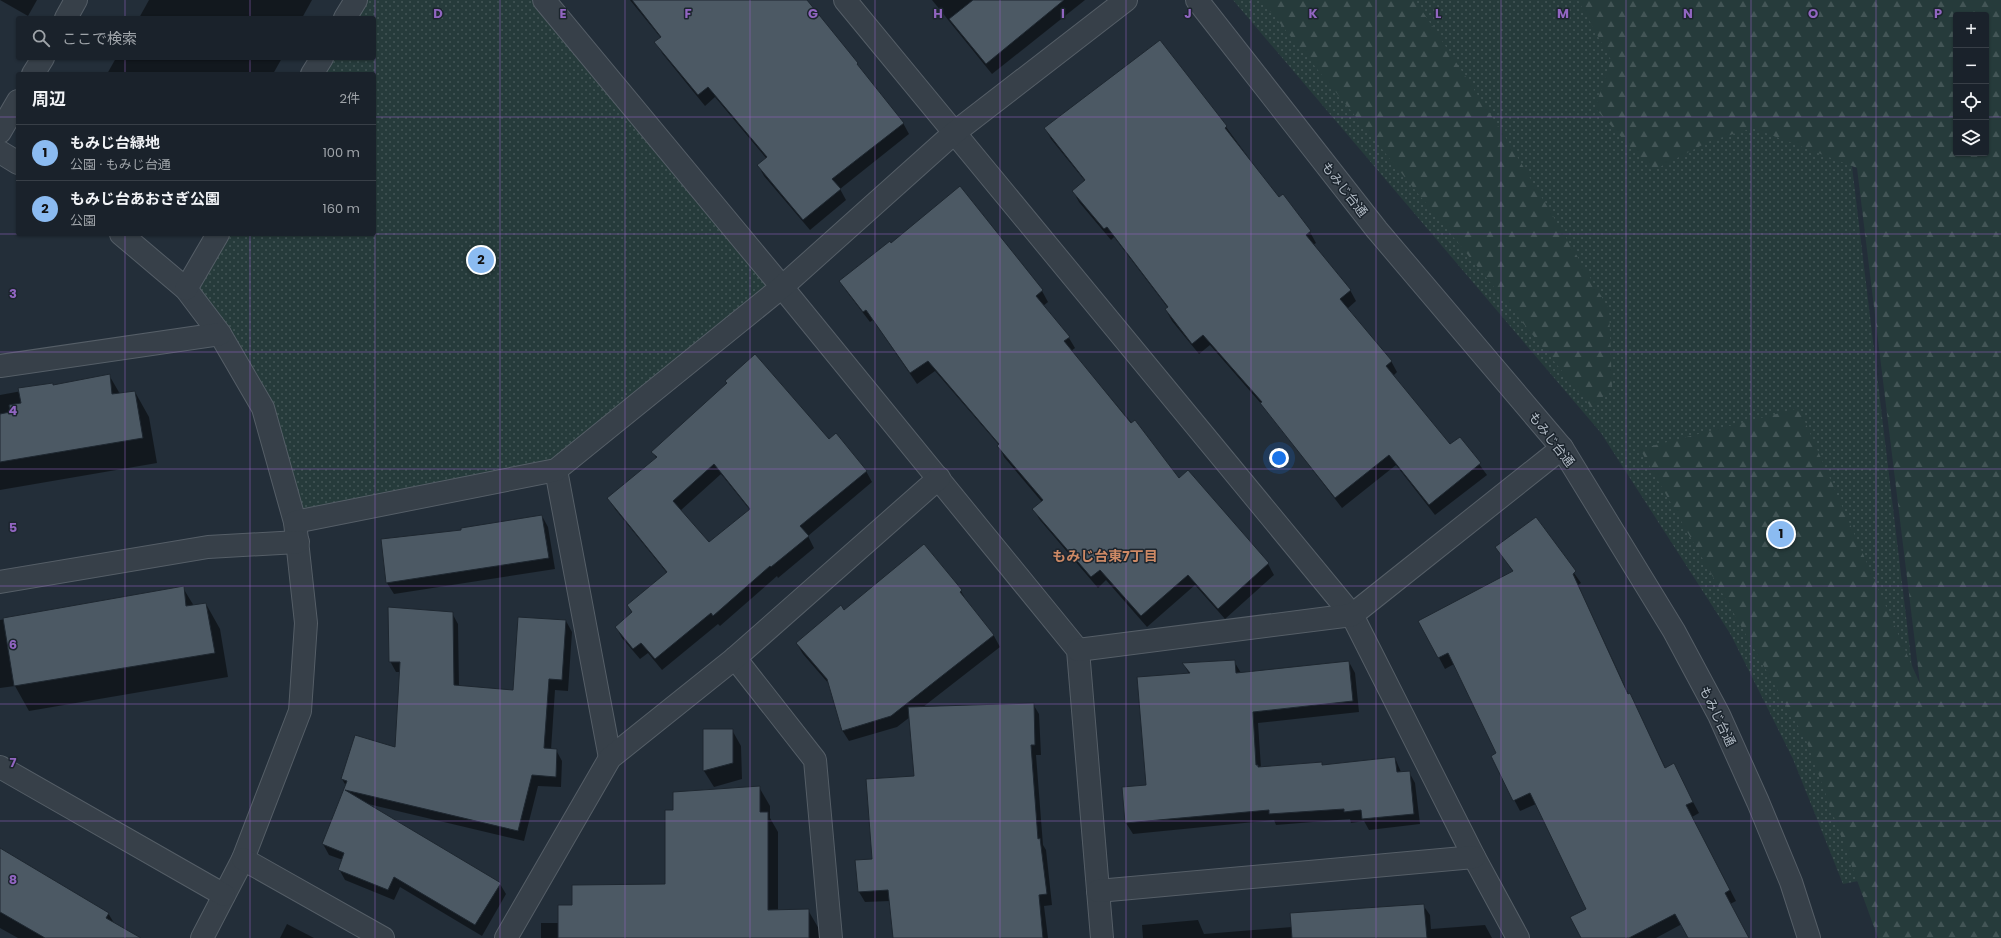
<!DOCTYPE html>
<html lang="ja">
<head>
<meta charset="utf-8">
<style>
  :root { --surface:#1a222b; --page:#272f37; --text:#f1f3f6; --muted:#9fa4a9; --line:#383f47; --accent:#8bbbf1 }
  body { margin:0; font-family:Poppins,"Noto Sans JP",sans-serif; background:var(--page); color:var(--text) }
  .controls { position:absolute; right:12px; top:12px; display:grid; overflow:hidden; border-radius:4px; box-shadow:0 1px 3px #0004 }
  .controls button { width:36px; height:36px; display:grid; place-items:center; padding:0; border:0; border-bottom:1px solid var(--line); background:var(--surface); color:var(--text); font:20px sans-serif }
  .you { position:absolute; left:1279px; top:458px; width:14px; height:14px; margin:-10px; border:3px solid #fff; border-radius:50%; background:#1a73e8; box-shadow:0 0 0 6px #1a73e833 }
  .badge { display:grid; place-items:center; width:26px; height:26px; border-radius:50%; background:var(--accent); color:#111; font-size:13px; font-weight:700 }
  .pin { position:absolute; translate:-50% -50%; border:2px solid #fff; box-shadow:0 1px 4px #0006 }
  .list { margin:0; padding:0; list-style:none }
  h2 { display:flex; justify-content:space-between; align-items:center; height:52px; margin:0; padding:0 16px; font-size:17px }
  h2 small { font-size:13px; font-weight:400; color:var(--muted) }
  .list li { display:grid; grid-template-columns:26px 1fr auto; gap:12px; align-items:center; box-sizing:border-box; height:56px; padding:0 16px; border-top:1px solid var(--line) }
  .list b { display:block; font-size:15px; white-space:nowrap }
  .list p { margin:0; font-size:13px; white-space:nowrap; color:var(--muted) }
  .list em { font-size:13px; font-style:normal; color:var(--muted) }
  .icon { flex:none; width:22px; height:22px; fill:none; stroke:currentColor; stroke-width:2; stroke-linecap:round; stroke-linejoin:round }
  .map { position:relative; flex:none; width:2001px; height:938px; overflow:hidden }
  .search { position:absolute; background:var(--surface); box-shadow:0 1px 3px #0004; left:16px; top:16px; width:360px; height:44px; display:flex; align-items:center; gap:10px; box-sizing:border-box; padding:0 14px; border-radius:4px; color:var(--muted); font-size:15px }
  .panel { position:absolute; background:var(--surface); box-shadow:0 1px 3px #0004; left:16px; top:72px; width:360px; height:164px; border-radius:4px }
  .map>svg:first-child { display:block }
  .grass { fill:url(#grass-dots) }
  .forest { fill:url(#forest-firs); fill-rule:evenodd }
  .shadow { fill:#0007; fill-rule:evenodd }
  .building { fill:#4c5964; stroke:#1e2730; fill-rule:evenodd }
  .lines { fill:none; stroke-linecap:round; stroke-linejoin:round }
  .minor-casing { stroke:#555e67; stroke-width:24 }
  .minor { stroke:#374049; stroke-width:22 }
  .grid { fill:none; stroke:#9165c1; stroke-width:1; stroke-opacity:0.55 }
  .labels { text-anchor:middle; stroke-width:3; stroke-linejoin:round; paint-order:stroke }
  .street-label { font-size:13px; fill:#b2bbc5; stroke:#1c252e }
  .neighbourhood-label { font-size:14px; font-weight:bold; fill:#cd8965; stroke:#1c252e }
  .grid-label { font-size:13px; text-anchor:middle; font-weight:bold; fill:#9165c1; stroke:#1c252e; stroke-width:3; stroke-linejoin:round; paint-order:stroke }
</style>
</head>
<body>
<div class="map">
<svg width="2001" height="938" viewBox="0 0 2001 938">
  <defs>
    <pattern id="grass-dots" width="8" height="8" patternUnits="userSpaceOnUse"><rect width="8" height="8" fill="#263b3b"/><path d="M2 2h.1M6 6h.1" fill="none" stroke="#435556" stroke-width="1.8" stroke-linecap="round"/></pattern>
    <pattern id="forest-firs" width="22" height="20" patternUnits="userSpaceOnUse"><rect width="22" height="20" fill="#263b3b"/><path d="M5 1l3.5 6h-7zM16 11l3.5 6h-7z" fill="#435556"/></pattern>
  </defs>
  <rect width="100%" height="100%" fill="#232e39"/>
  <g class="grass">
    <path d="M356,0H544L782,287L556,470L295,522L263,408L186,289L218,234H374V74H312L322,58H374V18H345Z"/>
    <path d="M1233,0H1832L1936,866L1843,884L1793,759L1731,635L1601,433Z"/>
  </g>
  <g class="forest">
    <path d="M1261,0H1415L1506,138L1609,309L1612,387L1592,408Z"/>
    <path d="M1578,0H2001V938H1878L1806,740L1640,449L1799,408L1920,684L1857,168L1753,128L1710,141L1652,171L1595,108L1611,60ZM1956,15H1986V153H1956Z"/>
  </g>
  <g class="shadow">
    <path d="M0,0H37L28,16Z"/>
    <path d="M149,0H312L302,18H139Z"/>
    <path d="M630,0H796L903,123L909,134L840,189L846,200L810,230L764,176L758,165L766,158L715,97L705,106L662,53L656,42L661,38Z"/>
    <path d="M932,0H1085L992,74Z"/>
    <path d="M116,58H282L273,74H107Z"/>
    <path d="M1226,127L1279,199L1310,232L1316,243L1313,245L1350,290L1356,301L1347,309L1391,361L1397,372L1393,376L1450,446L1460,438L1487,475L1435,515L1396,465L1342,508L1264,407L1210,345L1199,354L1172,321L1166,310L1168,308L1114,237L1111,240L1079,202L1073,191L1085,181L1051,139L1045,128Z"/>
    <path d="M891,244L1042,291L1048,302L1043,306L1069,338L1075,348L1071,351L1179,479L1188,471L1268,564L1274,575L1225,619L1195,585L1147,627L1106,580L1098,588L1040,520L1033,509L1042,502L1004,457L999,445L935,371L917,384L873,320L870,322L847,292L840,281Z"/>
    <path d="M109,375L120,394L135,392L149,417L157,463L0,490V395Z"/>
    <path d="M726,381L828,440L866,471L872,482L808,536L814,548L778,578L777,576L720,626L718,624L662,670L648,653L640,659L622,638L616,627L632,613L628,606L667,573L615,509L608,498L657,459L653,452L727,384ZM721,474L750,510L709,544L680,511Z"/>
    <path d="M542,516L548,527L555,569L394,594L387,583L382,539L462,531Z"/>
    <path d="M1536,519L1581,583L1578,585L1629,695L1666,769L1679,776L1699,813L1692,817L1736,901L1730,904L1749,938H1689L1682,924L1656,938H1582L1587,909L1536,804L1520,811L1492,757L1498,754L1454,664L1445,669L1420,622L1513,572L1497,547Z"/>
    <path d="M183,588L194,606L206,604L220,629L228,677L29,711L15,686L0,688V620Z"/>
    <path d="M961,591L967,602L994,636L1000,647L923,707L1033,704L1039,714L1041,755H1036L1043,845L1046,850L1052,905L1044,906L1048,938H894L890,901L865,902L859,892L873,859L915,777L910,717L897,727L849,741L842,730L829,684L803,654L797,644L844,611Z"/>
    <path d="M452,613L458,624L459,687L514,691L566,621L572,632L568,691L555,690L551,750H556L562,761L561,787L538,786L524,841L368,804L500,884L506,894L482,936L400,887L394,900L345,880L339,869L343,860L329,855L323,844L346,786L342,779L396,749L401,672H396L390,661Z"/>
    <path d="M1234,661L1241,673L1349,662L1355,673L1359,712L1258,723L1261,768L1321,764L1323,766L1395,758L1401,772H1409L1415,783L1420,824L1369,830L1364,821L1351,823L1350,819L1276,825L1274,820L1133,834L1126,823L1123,788L1147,786L1189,674L1184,664Z"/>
    <path d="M704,730H732L741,746L742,779L714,787L704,771Z"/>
    <path d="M759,787L770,806V818L778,832V911L808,910L819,929V938H541V923H559L573,906L666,885L674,811Z"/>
    <path d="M0,849L108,913L123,938H18L0,928Z"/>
    <path d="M1423,905L1430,915L1431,929L1485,925L1492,938H1143L1142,925L1198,920L1204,934L1292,927Z"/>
    <path d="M287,924L314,938H280Z"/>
  </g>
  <g class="building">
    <path d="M632,0H807L858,63L857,64L904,123L832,179L841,189L803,220L757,165L767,157L708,87L698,95L654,42L661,37Z"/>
    <path d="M973,0H1064L986,64L949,19Z"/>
    <path d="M1160,40L1227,126L1225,128L1279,197L1283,194L1311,231L1306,235L1351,290L1340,299L1392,361L1386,366L1450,444L1460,437L1481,463L1429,505L1389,455L1335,498L1260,403L1262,402L1203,335L1192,344L1165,309L1168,307L1107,227L1104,229L1072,191L1085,180L1044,128Z"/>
    <path d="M960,186L1043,290L1036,296L1070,337L1064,341L1131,423L1135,420L1179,478L1188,470L1269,563L1218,609L1188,575L1141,616L1100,570L1091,577L1032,509L1043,500L997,446L999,444L928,361L910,373L866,310L863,312L839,281L890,241L891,243Z"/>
    <path d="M755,354L829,439L836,433L867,471L800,526L809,536L771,567L770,566L713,616L711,613L655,659L641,643L633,649L615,627L632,612L627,605L667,572L607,498L657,457L651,452L727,383L725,381ZM714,464L750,509L709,542L673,501Z"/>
    <path d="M110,374L112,394L135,391L143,438L0,462V414L10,412L9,405L21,403L18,388L53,383V385Z"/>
    <path d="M542,515L549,558L386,583L381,539L461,530V528Z"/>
    <path d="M1536,517L1576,571L1573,574L1628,694L1630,693L1665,768L1674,763L1693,802L1686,805L1730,890L1725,893L1749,938H1688L1675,914L1629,938H1581L1570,917L1586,909L1530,793L1513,801L1491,756L1496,753L1448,653L1438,658L1418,621L1513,571L1495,547Z"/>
    <path d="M924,544L962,590L960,592L994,635L891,716L842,731L827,679L796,643L841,605L844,610Z"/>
    <path d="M184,586L186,606L206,603L215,653L14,686L3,618Z"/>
    <path d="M388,607L453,612L454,685L513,690L518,617L566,620L562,680L549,679L544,748L557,749L556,777L532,775L518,831L345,790L501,883L475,925L394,877L388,890L338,870L344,853L322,844L347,781L341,779L355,735L395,747L400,662H389Z"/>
    <path d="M1235,660L1236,673L1349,661L1353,701L1253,712L1256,765H1258V767L1322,762V765L1395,757L1397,772L1410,771L1414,814L1362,819L1361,810L1344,812V809L1269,814V810L1125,823L1122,787L1146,785L1137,677L1190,673L1182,663Z"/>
    <path d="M1034,703L1035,745H1031L1038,839L1040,838L1047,894L1039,895L1043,938H893L888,890L858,892L855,860L872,859L866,779L914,776L908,707Z"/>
    <path d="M703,729H733V763L703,771Z"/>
    <path d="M760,786V812H768V910L809,909V938H558V905H572V885L665,884V810H673V792Z"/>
    <path d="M0,848L109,913L106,918L141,938H45L0,912Z"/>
    <path d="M1424,904L1427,938H1292L1290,913Z"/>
  </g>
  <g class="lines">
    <defs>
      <g id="minor">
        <path d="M544,0L782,287L1078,650L1102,938"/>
        <path d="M845,0L1352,615L1474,857L1518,938"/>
        <path d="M1197,0L1377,230L1562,448L1674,631L1719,715L1758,802L1791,882L1809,938"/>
        <path d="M66,18L76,0"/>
        <path d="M345,18L356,0"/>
        <path d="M33,74L43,58"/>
        <path d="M312,74L322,58"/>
        <path d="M0,132L18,101"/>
        <path d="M0,152L18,163"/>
        <path d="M121,234L186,289L220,334L263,408L295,522L306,623L300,711L243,859L202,938"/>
        <path d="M186,289L218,234"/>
        <path d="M0,366L220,334"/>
        <path d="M556,470L610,758"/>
        <path d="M295,522L556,470L782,287L954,133L1126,0"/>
        <path d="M0,582L208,547L298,542"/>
        <path d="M1078,650L1352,615L1562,448"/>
        <path d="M735,658L815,760L831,938"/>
        <path d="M0,767L224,895"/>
        <path d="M243,859L383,938"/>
        <path d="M1098,891L1474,857"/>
        <path d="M506,938L610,758L735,658L939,478"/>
      </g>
    </defs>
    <use href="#minor" class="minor-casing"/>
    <use href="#minor" class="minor"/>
  </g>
  <path class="grid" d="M125,0V18M250,0V18M375,0V938M500,0V938M625,0V938M750,0V938M875,0V938M1000,0V938M1126,0V938M1251,0V938M1376,0V938M1501,0V938M1626,0V938M1751,0V938M1876,0V938M125,58V74M250,58V74M0,117H18M374,117H1956M1986,117H2001M0,234H2001M125,234V938M250,234V938M0,352H2001M0,469H2001M0,586H2001M0,704H2001M0,821H2001"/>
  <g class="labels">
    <g class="street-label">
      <text transform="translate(1345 189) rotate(52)" y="5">もみじ台通</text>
      <text transform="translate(1552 439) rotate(52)" y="5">もみじ台通</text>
      <text transform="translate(1718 716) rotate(64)" y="5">もみじ台通</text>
    </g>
    <g class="neighbourhood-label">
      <text x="1105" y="561">もみじ台東7丁目</text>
    </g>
  </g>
  <g class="grid-label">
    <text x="438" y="18">D</text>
    <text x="563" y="18">E</text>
    <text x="688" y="18">F</text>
    <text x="813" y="18">G</text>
    <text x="938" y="18">H</text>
    <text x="1063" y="18">I</text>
    <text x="1188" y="18">J</text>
    <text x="1313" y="18">K</text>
    <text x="1438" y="18">L</text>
    <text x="1563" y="18">M</text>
    <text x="1688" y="18">N</text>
    <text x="1813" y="18">O</text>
    <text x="1938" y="18">P</text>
    <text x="13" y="298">3</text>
    <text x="13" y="415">4</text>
    <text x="13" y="532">5</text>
    <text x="13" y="649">6</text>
    <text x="13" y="767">7</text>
    <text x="13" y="884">8</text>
  </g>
</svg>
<div class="controls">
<button>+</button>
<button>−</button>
<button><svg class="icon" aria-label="locate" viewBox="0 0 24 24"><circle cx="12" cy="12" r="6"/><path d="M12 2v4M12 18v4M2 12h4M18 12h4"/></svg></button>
<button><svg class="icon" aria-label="layers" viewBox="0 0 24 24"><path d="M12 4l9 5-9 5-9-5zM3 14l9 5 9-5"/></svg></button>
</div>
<div class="you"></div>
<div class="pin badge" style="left:1781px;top:534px">1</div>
<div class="pin badge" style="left:481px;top:260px">2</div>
<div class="search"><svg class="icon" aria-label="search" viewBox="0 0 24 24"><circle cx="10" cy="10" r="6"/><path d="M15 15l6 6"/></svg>ここで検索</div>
<section class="panel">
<h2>周辺<small>2件</small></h2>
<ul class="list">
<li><span class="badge">1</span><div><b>もみじ台緑地</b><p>公園 · もみじ台通</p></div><em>100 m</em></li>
<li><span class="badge">2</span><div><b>もみじ台あおさぎ公園</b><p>公園</p></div><em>160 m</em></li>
</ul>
</section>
</div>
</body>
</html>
